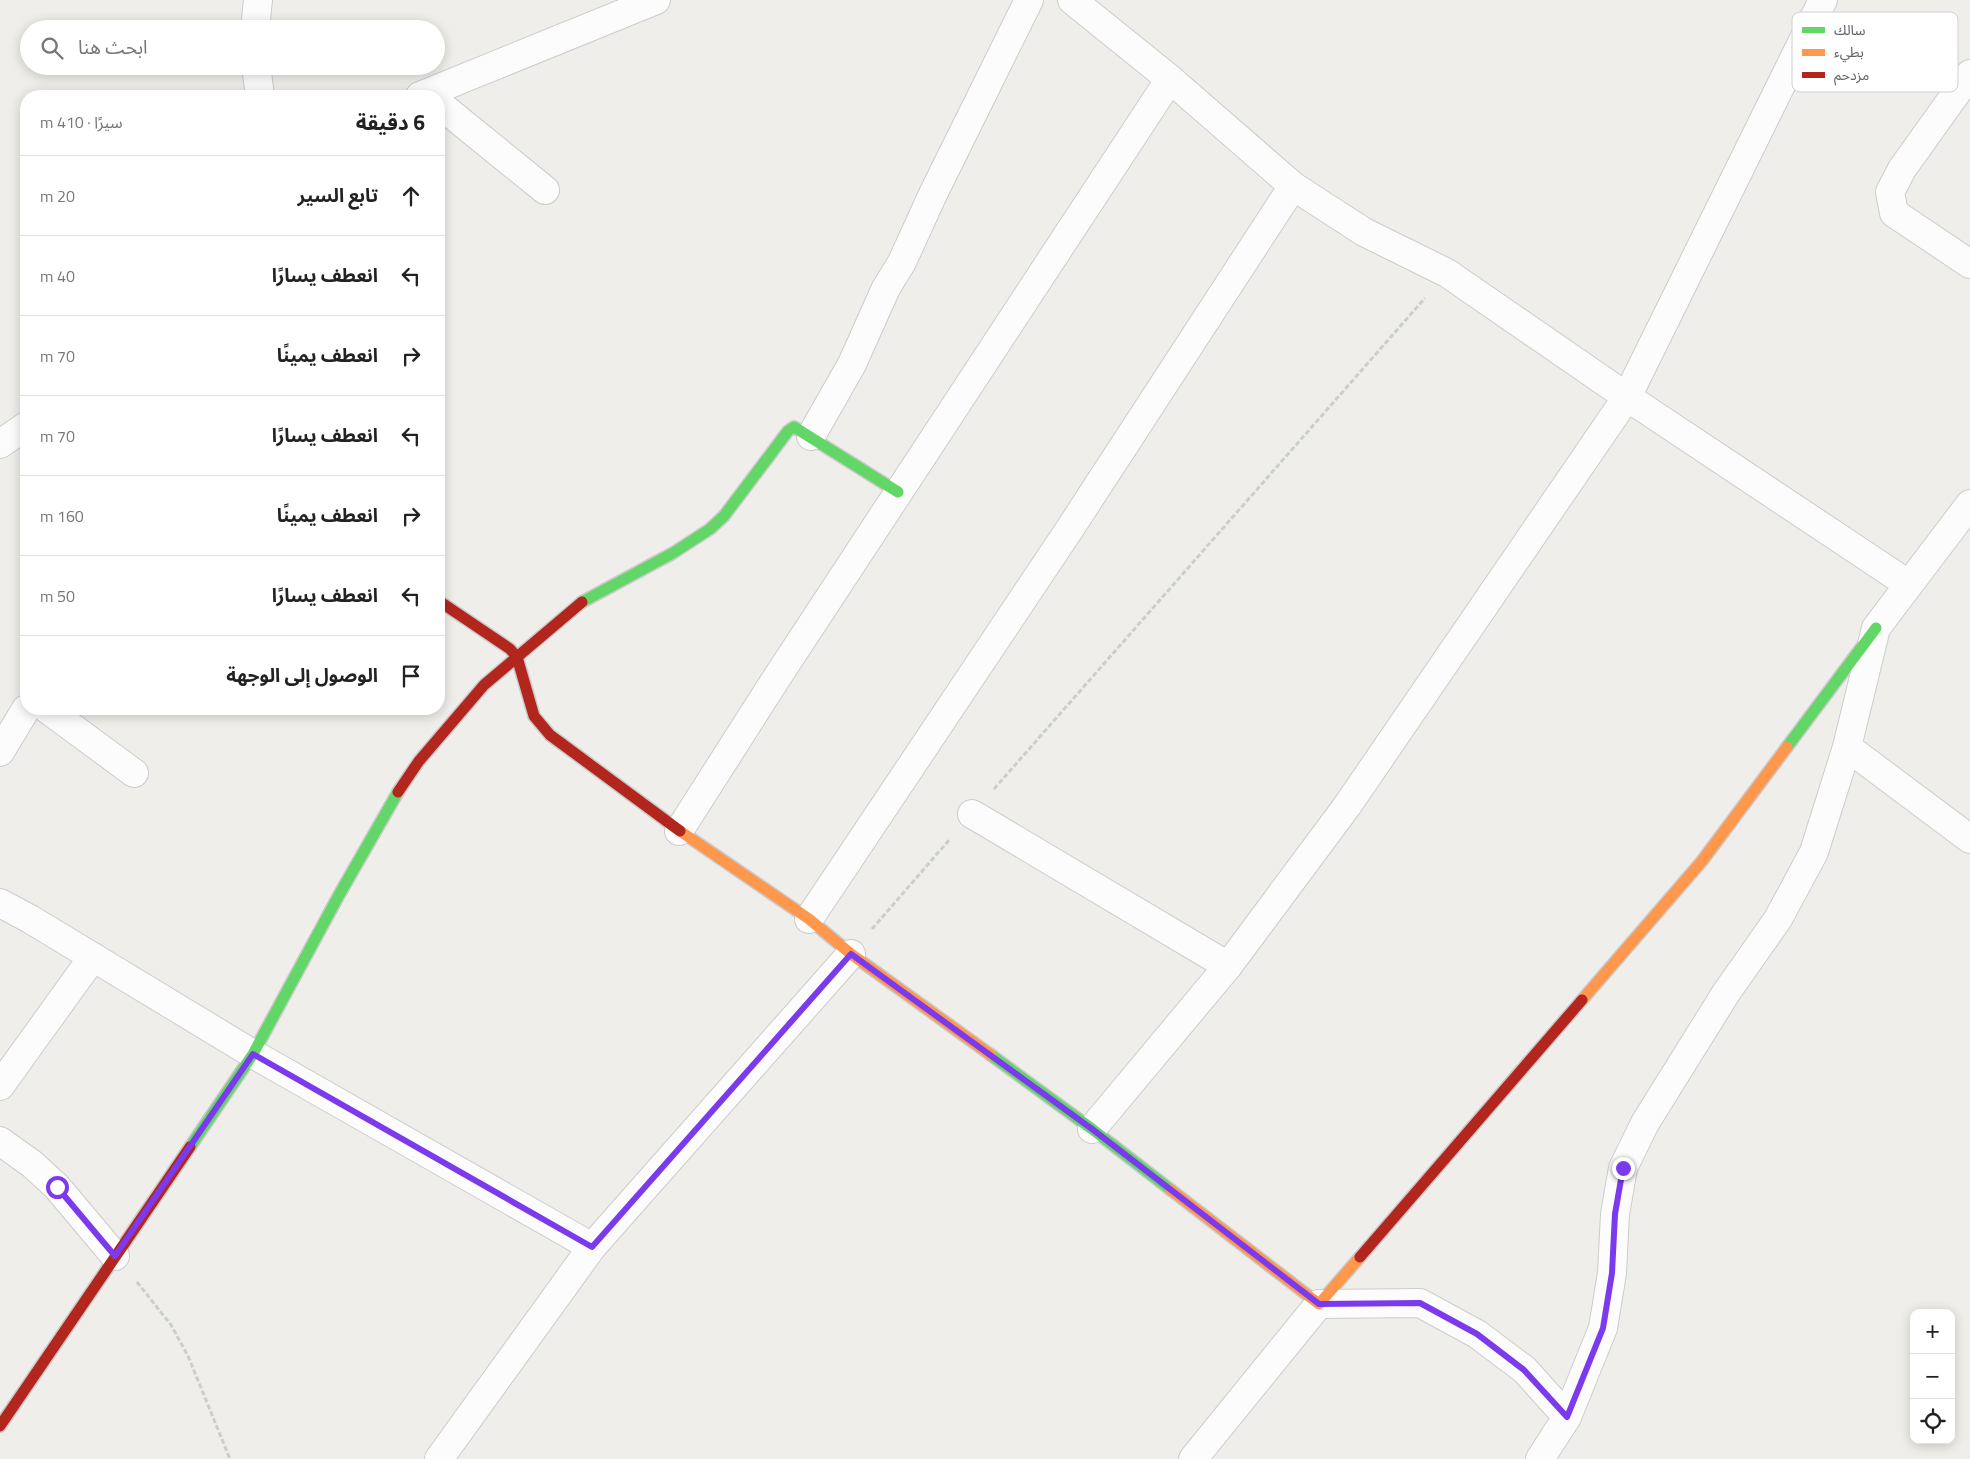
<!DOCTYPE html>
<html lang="ar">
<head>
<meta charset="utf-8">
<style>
  :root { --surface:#fff; --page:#f6f6f6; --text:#222; --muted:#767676; --line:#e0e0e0 }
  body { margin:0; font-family:"Titillium Web","Noto Sans Arabic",sans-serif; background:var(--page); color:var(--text); direction:rtl }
  .controls { position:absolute; right:15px; bottom:15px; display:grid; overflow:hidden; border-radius:10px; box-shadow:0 2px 12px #0003 }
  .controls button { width:45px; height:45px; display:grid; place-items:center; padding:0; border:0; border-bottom:1px solid var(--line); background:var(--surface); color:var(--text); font:25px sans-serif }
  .stop { position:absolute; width:15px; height:15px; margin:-11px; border:4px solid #7c3aed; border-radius:50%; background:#fff }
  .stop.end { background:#7c3aed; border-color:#fff; box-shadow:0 1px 5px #0008 }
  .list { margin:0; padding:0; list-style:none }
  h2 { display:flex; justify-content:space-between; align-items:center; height:65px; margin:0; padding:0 20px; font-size:21px }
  h2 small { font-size:16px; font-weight:400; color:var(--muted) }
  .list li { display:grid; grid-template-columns:32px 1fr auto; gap:15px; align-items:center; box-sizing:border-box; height:80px; padding:0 20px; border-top:1px solid var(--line) }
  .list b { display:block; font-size:19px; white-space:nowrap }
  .list em { font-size:16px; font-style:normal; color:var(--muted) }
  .icon { flex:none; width:28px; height:28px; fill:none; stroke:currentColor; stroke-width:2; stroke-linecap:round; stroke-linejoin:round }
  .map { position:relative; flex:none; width:1970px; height:1459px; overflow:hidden; direction:ltr }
  .search { position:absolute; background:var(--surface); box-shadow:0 2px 12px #0003; left:20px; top:20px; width:425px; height:55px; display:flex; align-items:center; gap:12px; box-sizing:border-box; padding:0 18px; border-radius:28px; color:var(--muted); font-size:19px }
  .panel { position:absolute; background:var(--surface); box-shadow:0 2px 12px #0003; left:20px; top:90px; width:425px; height:625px; border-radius:20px; direction:rtl }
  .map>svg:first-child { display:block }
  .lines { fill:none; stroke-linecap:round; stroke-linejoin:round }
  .street-casing { stroke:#cbcccc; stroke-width:30 }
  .fast-casing { stroke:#cacacb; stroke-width:14 }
  .slow-casing { stroke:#cacacb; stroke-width:14 }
  .jam-casing { stroke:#cacacb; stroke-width:14 }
  .path { stroke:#cacfcc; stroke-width:3; stroke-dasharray:5 2.5; stroke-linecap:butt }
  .street { stroke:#fdfcfc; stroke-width:28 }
  .fast { stroke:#63d668; stroke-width:11 }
  .slow { stroke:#ff974d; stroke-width:11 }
  .jam { stroke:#b3261e; stroke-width:11 }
  .route { stroke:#7c3aed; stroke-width:6 }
  .key { fill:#fff; stroke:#cfd0d2; stroke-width:1 }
  .key-label { font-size:14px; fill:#5f6368 }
</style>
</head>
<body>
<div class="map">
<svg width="1970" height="1459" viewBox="0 0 1970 1459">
  <rect width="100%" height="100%" fill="#efeeea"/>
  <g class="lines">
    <defs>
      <g id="street">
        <path d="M1072,0L1170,79L1293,186L1364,232L1447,273L1627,397L1908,584"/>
        <path d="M255,29L258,0"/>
        <path d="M256,66L260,96"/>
        <path d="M1970,74L1902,169L1890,192L1894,213L1970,264"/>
        <path d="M420,96L656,0"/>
        <path d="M439,104L545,190"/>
        <path d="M811,436L852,364L886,288L902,262L933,194L1029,0"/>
        <path d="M0,444L26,426"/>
        <path d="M47,709L134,773"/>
        <path d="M1847,747L1970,839"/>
        <path d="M0,752L26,709"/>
        <path d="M972,814L1228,966"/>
        <path d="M679,831L774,682L1170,79"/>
        <path d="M0,903L30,919L253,1054L592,1247"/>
        <path d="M809,919L1071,527L1293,186"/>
        <path d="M0,1086L93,957"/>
        <path d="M1092,1129L1228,966L1347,806L1627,397L1823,0"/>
        <path d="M0,1141L32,1164L57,1187L115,1256"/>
        <path d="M439,1459L592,1247L851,954"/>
        <path d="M1193,1459L1319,1304L1420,1303L1477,1334L1525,1370L1567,1417"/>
        <path d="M1540,1459L1567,1417L1603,1328L1612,1273L1615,1214L1623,1168L1645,1123L1726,993L1778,919L1814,852L1847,747L1876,628L1970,504"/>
      </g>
      <g id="fast">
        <path d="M582,602L673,553L710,529L724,516L788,431L794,427L898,492"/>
        <path d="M1787,747L1876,628"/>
        <path d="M991,1055L1092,1129L1171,1190"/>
        <path d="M190,1147L253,1054L339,895L398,792"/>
      </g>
      <g id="slow">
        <path d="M680,831L809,919L851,954L991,1055"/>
        <path d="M1582,1000L1702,861L1787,747"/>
        <path d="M1171,1190L1319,1304L1360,1257"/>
      </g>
      <g id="jam">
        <path d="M439,601L510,649L517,657L534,716L550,735L680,831"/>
        <path d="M398,792L419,761L484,685L582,602"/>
        <path d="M1360,1257L1582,1000"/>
        <path d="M0,1426L190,1147"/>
      </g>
    </defs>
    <use href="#street" class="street-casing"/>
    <use href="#fast" class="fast-casing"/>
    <use href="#slow" class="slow-casing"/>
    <use href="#jam" class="jam-casing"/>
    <g class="path">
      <path d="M994,789L1425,298"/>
      <path d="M872,929L950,839"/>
      <path d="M137,1282L171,1325L188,1356L230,1459"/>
    </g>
    <use href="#street" class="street"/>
    <use href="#fast" class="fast"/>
    <use href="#slow" class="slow"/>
    <use href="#jam" class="jam"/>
  </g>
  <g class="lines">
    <path class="route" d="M57,1187L115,1256L253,1054L592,1247L851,954L1092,1129L1319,1304L1420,1303L1477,1334L1524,1370L1567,1417L1603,1328L1612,1273L1615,1214L1623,1168"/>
  </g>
  <rect x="1792" y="12" width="166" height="80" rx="8" class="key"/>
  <rect x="1802" y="27" width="23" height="6" fill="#63d668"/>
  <rect x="1802" y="49" width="23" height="7" fill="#ff974d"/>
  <rect x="1802" y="72" width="23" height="6" fill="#b3261e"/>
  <g class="key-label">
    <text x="1834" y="35">سالك</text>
    <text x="1834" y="57">بطيء</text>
    <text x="1834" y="80">مزدحم</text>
  </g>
</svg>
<div class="controls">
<button>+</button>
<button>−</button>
<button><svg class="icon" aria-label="locate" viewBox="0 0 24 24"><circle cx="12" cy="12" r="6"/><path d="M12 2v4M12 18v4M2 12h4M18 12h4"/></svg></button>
</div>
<div class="stop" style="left:57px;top:1187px"></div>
<div class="stop end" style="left:1623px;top:1168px"></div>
<div class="search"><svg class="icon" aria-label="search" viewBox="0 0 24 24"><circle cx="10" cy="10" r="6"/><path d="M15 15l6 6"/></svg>ابحث هنا</div>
<section class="panel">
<h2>6 دقيقة<small>سيرًا · 410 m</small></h2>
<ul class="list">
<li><svg class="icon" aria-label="ahead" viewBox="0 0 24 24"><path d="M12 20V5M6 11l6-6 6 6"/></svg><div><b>تابع السير</b></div><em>20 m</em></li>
<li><svg class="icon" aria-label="left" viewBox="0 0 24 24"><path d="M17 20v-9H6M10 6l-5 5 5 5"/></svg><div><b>انعطف يسارًا</b></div><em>40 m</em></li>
<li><svg class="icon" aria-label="right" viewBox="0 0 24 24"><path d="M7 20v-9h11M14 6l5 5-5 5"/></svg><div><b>انعطف يمينًا</b></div><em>70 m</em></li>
<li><svg class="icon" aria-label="left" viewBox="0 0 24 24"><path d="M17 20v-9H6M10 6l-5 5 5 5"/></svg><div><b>انعطف يسارًا</b></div><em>70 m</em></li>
<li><svg class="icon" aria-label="right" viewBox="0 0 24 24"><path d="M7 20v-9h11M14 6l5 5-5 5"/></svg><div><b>انعطف يمينًا</b></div><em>160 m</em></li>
<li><svg class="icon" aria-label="left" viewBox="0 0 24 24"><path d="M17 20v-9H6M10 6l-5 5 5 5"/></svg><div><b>انعطف يسارًا</b></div><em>50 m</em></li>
<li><svg class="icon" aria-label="arrive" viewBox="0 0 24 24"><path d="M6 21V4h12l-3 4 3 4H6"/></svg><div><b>الوصول إلى الوجهة</b></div></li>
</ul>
</section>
</div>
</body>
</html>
